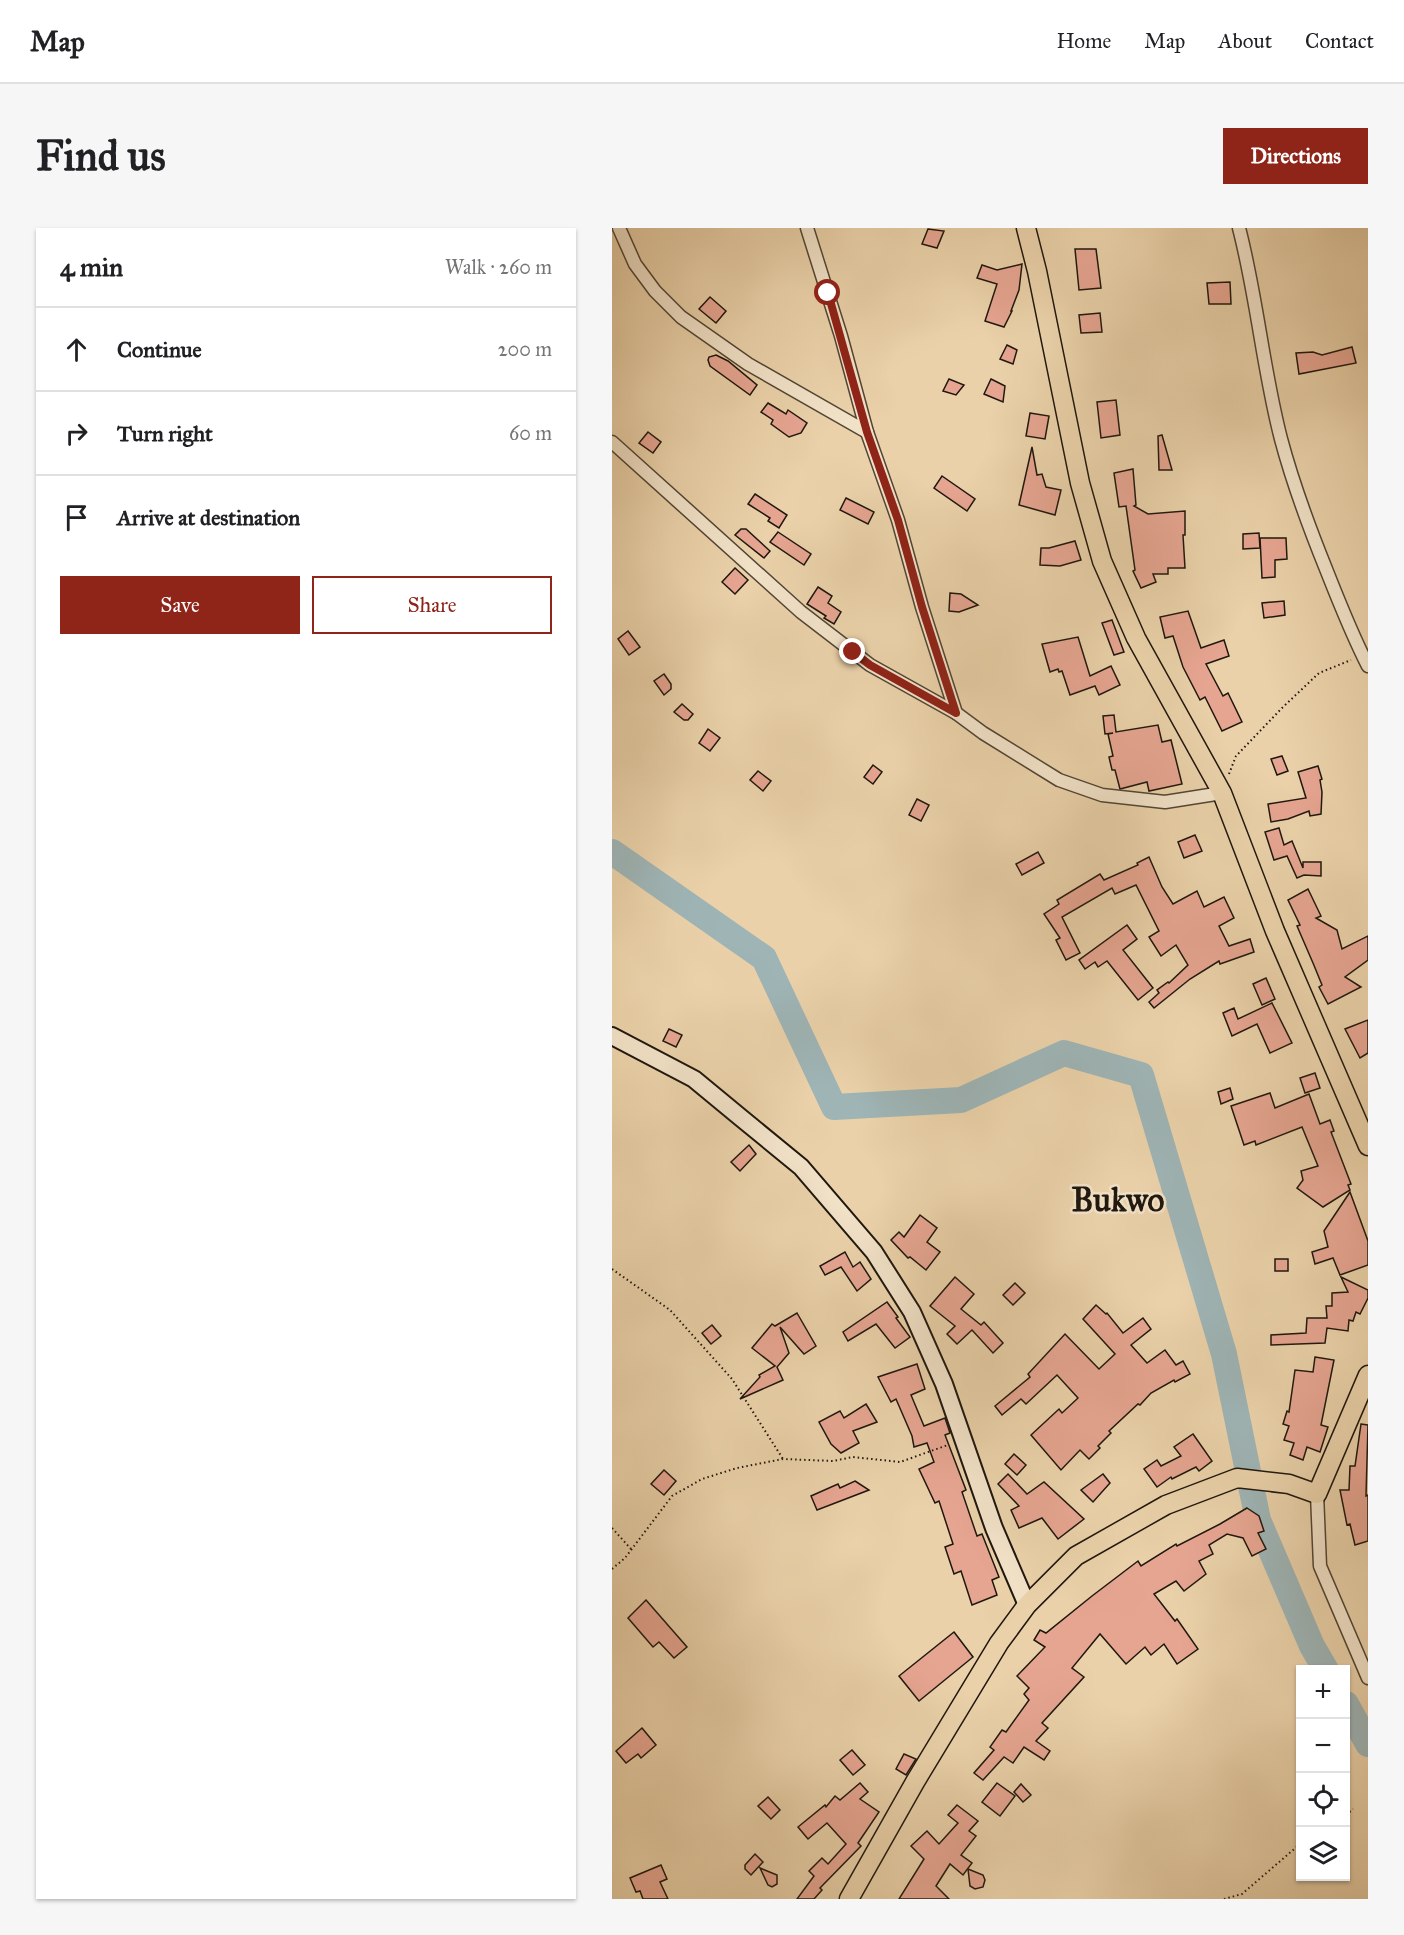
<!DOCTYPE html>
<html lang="en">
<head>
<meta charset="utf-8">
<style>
  :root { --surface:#fff; --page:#f6f6f6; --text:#202124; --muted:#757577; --line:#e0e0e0; --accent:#8f2418 }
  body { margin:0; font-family:"IM FELL Great Primer",serif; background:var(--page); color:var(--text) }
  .controls { position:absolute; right:18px; bottom:18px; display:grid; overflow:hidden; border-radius:0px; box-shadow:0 2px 4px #0004 }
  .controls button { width:54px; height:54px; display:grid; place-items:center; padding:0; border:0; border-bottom:2px solid var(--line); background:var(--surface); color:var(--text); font:30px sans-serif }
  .stop { position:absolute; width:18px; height:18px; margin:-14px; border:4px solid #8f2418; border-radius:50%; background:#fff }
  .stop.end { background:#8f2418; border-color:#fff; box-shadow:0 2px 6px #0008 }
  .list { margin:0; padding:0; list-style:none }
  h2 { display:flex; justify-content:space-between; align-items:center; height:78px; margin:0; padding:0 24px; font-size:26px }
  h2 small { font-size:20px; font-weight:400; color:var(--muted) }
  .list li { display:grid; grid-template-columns:39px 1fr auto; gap:18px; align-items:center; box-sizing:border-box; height:84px; padding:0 24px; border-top:2px solid var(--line) }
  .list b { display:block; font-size:22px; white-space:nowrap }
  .list em { font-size:20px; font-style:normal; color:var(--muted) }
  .actions { display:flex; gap:12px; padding:18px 24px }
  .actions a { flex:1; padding:14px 0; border:2px solid var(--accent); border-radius:0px; text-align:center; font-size:21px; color:var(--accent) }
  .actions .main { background:var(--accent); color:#fff }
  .icon { flex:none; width:33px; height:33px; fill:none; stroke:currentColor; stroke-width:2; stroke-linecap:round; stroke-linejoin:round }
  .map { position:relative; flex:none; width:756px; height:1671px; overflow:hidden; border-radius:0px }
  header { display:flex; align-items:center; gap:36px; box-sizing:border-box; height:84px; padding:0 30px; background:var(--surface); border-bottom:2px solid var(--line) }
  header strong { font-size:28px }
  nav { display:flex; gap:33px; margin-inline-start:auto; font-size:21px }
  .intro { display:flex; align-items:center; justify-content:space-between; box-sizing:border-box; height:144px; padding:0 36px }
  h1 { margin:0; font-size:42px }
  .button { padding:15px 27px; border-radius:0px; background:var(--accent); color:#fff; font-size:21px; font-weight:700 }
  main { display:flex; gap:36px; padding:0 36px }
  aside { flex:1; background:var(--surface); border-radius:0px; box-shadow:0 2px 4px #0004 }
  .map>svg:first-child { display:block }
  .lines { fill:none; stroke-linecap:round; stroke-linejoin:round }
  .river { stroke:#9eb4b5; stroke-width:26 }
  .building { fill:#e6a591; stroke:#1f170e; stroke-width:1.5 }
  .minor-casing { stroke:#524635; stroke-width:15 }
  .secondary-casing { stroke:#1f170e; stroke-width:20 }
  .primary-casing { stroke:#1f170e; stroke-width:21 }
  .path { stroke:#1f170e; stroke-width:2; stroke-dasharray:1.5 3; stroke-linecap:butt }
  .minor { stroke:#f1e1c7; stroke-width:12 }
  .secondary { stroke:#f1e1c7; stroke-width:16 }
  .primary { stroke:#ead1a9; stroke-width:18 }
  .route { stroke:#8f2418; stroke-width:8 }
  .labels { text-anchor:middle; stroke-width:5; stroke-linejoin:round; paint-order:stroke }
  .town-label { font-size:33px; font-weight:bold; fill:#1f170e; stroke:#f1e1c7 }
</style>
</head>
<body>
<header>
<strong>Map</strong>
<nav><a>Home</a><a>Map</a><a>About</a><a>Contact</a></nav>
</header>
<div class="intro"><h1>Find us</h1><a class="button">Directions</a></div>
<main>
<aside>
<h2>4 min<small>Walk · 260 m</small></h2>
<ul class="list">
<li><svg class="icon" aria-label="ahead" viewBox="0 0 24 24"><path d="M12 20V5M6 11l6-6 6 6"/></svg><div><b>Continue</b></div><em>200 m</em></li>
<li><svg class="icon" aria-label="right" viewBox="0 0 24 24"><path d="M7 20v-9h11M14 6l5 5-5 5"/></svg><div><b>Turn right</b></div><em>60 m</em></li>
<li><svg class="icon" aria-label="arrive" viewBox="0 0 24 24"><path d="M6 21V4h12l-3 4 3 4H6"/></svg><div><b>Arrive at destination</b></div></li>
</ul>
<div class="actions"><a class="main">Save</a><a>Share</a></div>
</aside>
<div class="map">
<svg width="756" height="1671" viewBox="0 0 756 1671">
  <rect width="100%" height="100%" fill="#ead1a9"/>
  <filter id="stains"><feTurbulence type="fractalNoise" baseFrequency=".00333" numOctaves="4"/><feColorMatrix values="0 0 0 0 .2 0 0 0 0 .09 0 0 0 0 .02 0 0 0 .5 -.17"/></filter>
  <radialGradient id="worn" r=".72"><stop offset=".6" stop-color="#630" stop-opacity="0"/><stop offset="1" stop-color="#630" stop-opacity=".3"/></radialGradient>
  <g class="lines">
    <g class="river">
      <path d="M0,624L152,730L222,879L349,872L452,825L529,847L612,1126L646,1292L700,1418L714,1442"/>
      <path d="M734,1476L756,1516"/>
    </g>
  </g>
  <g class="building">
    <path d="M316,1L332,3L325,20L310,16Z"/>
    <path d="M463,21H484L489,60L467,62Z"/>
    <path d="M410,36L407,62L399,83H400L392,99L373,93L385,56L365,50L370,37L385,42Z"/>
    <path d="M618,54L619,76H597L595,55Z"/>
    <path d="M98,69L114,83L104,95L87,81Z"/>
    <path d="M488,85L490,104L469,105L467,87Z"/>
    <path d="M395,117L405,122L401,136L388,131Z"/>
    <path d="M740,119L744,135L687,146L684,125L701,124L710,127Z"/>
    <path d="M104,127L116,133L145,157L138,167L98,138L96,132L97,129Z"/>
    <path d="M337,151L352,157L344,167L331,163Z"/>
    <path d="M379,151L393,158L391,174L372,166Z"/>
    <path d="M504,172L508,207L489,210L485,174Z"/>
    <path d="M156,175L174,186L176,182L195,195L189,205L177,209L159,196L161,192L149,184Z"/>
    <path d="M418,185L437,188L433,211L414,208Z"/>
    <path d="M36,204L49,214L41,225L27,215Z"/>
    <path d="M550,207L560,242H547L546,208Z"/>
    <path d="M420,219L425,247L430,246L434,259L449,262L443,287L407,277Z"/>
    <path d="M521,241L524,277L522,278L536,286L573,283V307H571L573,340H556V346H541L544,354L529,360L521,343L523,342L514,278L507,279L502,245Z"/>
    <path d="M330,248L363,271L355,283L322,260Z"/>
    <path d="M143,266L175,287L167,300L156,293L158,290L136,276Z"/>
    <path d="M234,270L262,284L256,296L228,282Z"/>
    <path d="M129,301H134L158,323L152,330L123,307Z"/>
    <path d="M166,304L199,326L192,337L158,314Z"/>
    <path d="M647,305L648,320L631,321V306Z"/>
    <path d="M648,310H674L675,331L663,332V349L650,350Z"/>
    <path d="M463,313L469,332L448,338L428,337L429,320H437Z"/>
    <path d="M123,340L136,352L123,366L110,354Z"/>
    <path d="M206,359L220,368L216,375L229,384L222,396L212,390L214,388L195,376Z"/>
    <path d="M338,365L349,366L366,377L347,384L337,383Z"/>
    <path d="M672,373L673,387L652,390L650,375Z"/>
    <path d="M576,383L589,420L612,412L617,428L594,436L611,468L616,465L630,494L610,503L593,469L588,472L571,439L561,408L553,410L548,389Z"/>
    <path d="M500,392L512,424L502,427L490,395Z"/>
    <path d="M16,403L28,419L17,427L6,411Z"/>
    <path d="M466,409L478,448L499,438L508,457L487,467L483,458L458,467L450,443L447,444L446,441L438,444L430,416Z"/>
    <path d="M52,446L59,456V461L52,467L42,453Z"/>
    <path d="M70,476L81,486L76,492H72L62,484Z"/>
    <path d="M502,487L504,504L546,497L550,514L559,512L570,556L537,563L535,554L508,561L503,542H500L497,529L501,528L496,506L501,505L493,506L491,488Z"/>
    <path d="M96,501L108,510L98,523L87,515Z"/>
    <path d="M670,528L676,543L665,547L659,531Z"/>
    <path d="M261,537L270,544L261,556L252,549Z"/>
    <path d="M706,538L710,551L708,552L710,564L709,586L698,588L697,583L676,591L659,594L656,576L694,570L686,544Z"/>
    <path d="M146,543L159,553L151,563L138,552Z"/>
    <path d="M305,571L317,577L309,593L297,587Z"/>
    <path d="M667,600L672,617L680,613L691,640V634H709V648L692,647L685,650L675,628L662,632L653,604Z"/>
    <path d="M583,607L590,623L572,630L566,614Z"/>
    <path d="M426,624L432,635L410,647L404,636Z"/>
    <path d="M537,629L550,659L561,676L585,663L592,679L612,669L622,690L607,698L617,718L638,711L642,724L608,736L607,733L578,751L542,780L537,774L547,765L545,762L556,754L557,755L576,737L564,717L549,728L537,709L547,703L524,657L503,666L500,660L450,689L468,725L454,732L444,712L448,710L432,686L447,676L445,672L488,646L492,652L526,637L525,635Z"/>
    <path d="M696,661L709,688L704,690L725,702L730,721L756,708V732L733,749L749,759L716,776L707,759L710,757L701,735L685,698L688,697L676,672Z"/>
    <path d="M515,697L525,711L511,722L541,760L526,772L495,733L486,739L483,734L473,741L467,732Z"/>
    <path d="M654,750L663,771L650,777L641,756Z"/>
    <path d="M660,775L680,815L658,825L645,796L620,808L611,785L622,780L626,791Z"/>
    <path d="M756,792V825L748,830L733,801Z"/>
    <path d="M57,801L70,807L64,819L51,813Z"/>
    <path d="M703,845L708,860L693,865L688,850Z"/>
    <path d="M618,860L621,871L609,876L606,864Z"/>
    <path d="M658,865L663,880L697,866L708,896L718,892L722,903L719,904L739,956L736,957L738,962L711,979L685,960L691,952L689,943L706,938L690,899L644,917L643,913L632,917L619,878Z"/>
    <path d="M137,917L144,926L128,943L119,934Z"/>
    <path d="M738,964L756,1013V1037L728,1047L721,1030L703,1036L700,1024L716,1019L712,1003Z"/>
    <path d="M308,987L325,1000L315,1014L328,1024L314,1042L298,1029L296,1030L279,1012L287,1004L292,1009Z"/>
    <path d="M233,1024L241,1039L248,1034L259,1051L245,1063L229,1039L213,1047L208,1038Z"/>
    <rect x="663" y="1031" width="13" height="12"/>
    <path d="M343,1049L362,1066L349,1081L369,1097L372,1094L391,1115L381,1125L360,1102L345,1116L335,1106L343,1098L318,1078Z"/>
    <path d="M729,1049L756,1062V1070L748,1086L744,1084L741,1093L737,1092L736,1103L715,1100L713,1115L659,1117V1107L694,1105L695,1090H715L714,1078H720V1065L736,1064Z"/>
    <path d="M403,1055L413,1065L401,1077L391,1067Z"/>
    <path d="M275,1074L286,1089L284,1090L298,1109L283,1120L264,1096L236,1113L231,1104Z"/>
    <path d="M484,1077L494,1086L495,1085L511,1105L531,1090L539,1101L519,1117L535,1135L553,1122L564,1137L571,1133L578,1146L563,1154L562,1152L539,1165L528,1177L526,1176L497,1203L499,1205L486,1218L488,1220L477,1231L468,1222L449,1242L419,1207L447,1181L450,1185L466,1170L445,1147L414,1176L409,1171L390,1187L383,1178L418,1149L416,1146L453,1106L487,1141L503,1126L471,1091Z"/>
    <path d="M185,1085L204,1118L192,1126L168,1099L177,1125L165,1139L171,1152L128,1171L148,1149L147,1147L163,1138L140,1120L160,1096L163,1098Z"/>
    <path d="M100,1097L109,1108L99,1116L90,1105Z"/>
    <path d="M703,1129L722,1132L709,1197L716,1199L708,1224L695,1219L691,1232L678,1227L682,1215L672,1212L677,1198L671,1196L675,1183L677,1184L683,1142L701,1144Z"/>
    <path d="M305,1136L313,1161L299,1167L312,1198L333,1190L338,1205L333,1207L354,1262L350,1264L365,1308L370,1306L387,1349L380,1352L385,1367L360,1377L349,1343L342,1346L333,1319L341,1316L327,1273L323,1275L307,1241L322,1234L315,1215L302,1219L300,1208L284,1171L279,1174L266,1149Z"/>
    <path d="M254,1176L265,1194L241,1203L247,1215L229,1225L219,1216L207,1194L228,1183L232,1190Z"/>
    <path d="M749,1196L756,1197L754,1268L756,1267V1313L743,1317L738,1296L735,1297L728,1262H737L738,1238H743Z"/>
    <path d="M581,1206L600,1233L587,1243L584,1239L560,1251L559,1249L545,1259L532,1241L545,1232L549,1238L569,1228L562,1219Z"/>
    <path d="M402,1226L414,1237L405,1247L393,1236Z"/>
    <path d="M52,1242L64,1253L52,1267L39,1256Z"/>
    <path d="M396,1246L415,1266L432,1254L472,1291L446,1311L430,1290L407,1300L399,1282L407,1278L386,1256Z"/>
    <path d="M491,1246L498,1255L481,1274L469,1262Z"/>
    <path d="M243,1253L257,1262L205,1282L199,1268L226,1256L228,1260Z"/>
    <path d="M635,1280L647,1288L652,1303L646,1305L654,1321L640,1328L631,1310L615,1306L597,1317L601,1326L587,1333L594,1346L572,1363L564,1353L542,1366L563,1393L565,1391L586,1421L565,1436L552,1416L539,1427L533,1419L514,1436L488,1406L460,1440L472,1449L430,1495L436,1500L424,1513L438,1523L432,1532L412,1519L401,1535L392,1529L371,1552L362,1545L382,1522L378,1519L390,1502L394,1504L417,1472L412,1466L417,1460L405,1448L433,1419L422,1412L428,1402L434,1405L480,1368L526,1333L529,1338L564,1316L565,1318L608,1296Z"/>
    <path d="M34,1372L75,1419L62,1430L47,1414L41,1419L16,1390Z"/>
    <path d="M342,1404L361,1429L307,1473L287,1448Z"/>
    <path d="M30,1500L44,1517L29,1530L26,1526L14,1535L4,1523Z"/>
    <path d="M240,1522L253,1537L241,1547L228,1532Z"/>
    <path d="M292,1526L304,1531L294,1547L284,1541Z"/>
    <path d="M248,1555L256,1564L248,1571L267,1584L246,1615L249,1618L208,1660L210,1662L202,1671H185L202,1648L197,1643L210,1630L216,1636L234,1616L215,1595L196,1611L186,1599L213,1577L214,1579L223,1568L228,1572Z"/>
    <path d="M385,1555L403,1568L388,1588L370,1574Z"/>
    <path d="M409,1556L419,1567L411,1574L402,1564Z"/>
    <path d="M156,1569L168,1582L159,1591L146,1578Z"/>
    <path d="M345,1577L366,1593L357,1603L364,1608L349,1627L360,1635L351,1647L338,1636L324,1658L337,1671H287L312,1631L299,1618L315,1603L327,1616L346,1595L336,1587Z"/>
    <path d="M143,1626L151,1634L139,1647L133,1641V1637Z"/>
    <path d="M49,1637L55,1651L48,1654L56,1671H31L28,1663L24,1664L18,1650Z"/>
    <path d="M148,1640L165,1647V1656L160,1659L156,1657Z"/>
    <path d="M356,1641L371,1647L373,1652L371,1659L363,1661L358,1658Z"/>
  </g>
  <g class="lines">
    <defs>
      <g id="minor">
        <path d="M7,0L23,36L43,63L69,89L136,136L255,204"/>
        <path d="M195,0L229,108L255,204L286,292L310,379L344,485"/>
        <path d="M627,0C645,69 651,142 669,211C681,256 697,299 714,341C727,374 740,407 756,438"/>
        <path d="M0,214L189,384L258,437L344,485L371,505L447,552L490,567L553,574L610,565"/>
        <path d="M705,1266L708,1338L756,1450"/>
      </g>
      <path id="secondary" d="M0,808L82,851L128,889L189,939L262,1024L300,1084L332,1156L382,1300L415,1377"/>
      <g id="primary">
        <path d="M414,0L425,43L468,255L490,333L524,410L610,565L663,703L756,918"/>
        <path d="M237,1671L303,1554L387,1415L415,1377L464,1328L554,1277L625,1250L677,1256L705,1266L756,1147"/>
      </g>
    </defs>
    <use href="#minor" class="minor-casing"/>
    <use href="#secondary" class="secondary-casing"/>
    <use href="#primary" class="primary-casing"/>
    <g class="path">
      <path d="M617,546L624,528L670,480L707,445L739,432"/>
      <path d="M0,1041L58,1082L120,1151L171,1231"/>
      <path d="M0,1300L19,1321"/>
      <path d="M0,1341L13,1330L60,1268L90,1251L125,1240L171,1231L221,1233L241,1229L288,1234L336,1217"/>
      <path d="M734,1587L741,1581"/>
      <path d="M612,1671L630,1666L688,1616"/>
    </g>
    <use href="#minor" class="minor"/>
    <use href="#secondary" class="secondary"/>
    <use href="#primary" class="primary"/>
  </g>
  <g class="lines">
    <path class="route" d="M216,65L255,204L286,292L310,379L344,485L258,437L241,424"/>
  </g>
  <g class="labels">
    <g class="town-label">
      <text x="506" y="983">Bukwo</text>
    </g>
  </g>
  <rect width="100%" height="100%" filter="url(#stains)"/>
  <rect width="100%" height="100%" fill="url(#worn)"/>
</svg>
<div class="controls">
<button>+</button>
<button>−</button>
<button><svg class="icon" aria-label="locate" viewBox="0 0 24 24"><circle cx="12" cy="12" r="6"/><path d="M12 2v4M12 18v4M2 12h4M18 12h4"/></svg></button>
<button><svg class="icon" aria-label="layers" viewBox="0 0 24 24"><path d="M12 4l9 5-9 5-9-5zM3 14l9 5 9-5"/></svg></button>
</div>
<div class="stop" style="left:216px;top:65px"></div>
<div class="stop end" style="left:241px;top:424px"></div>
</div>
</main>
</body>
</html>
